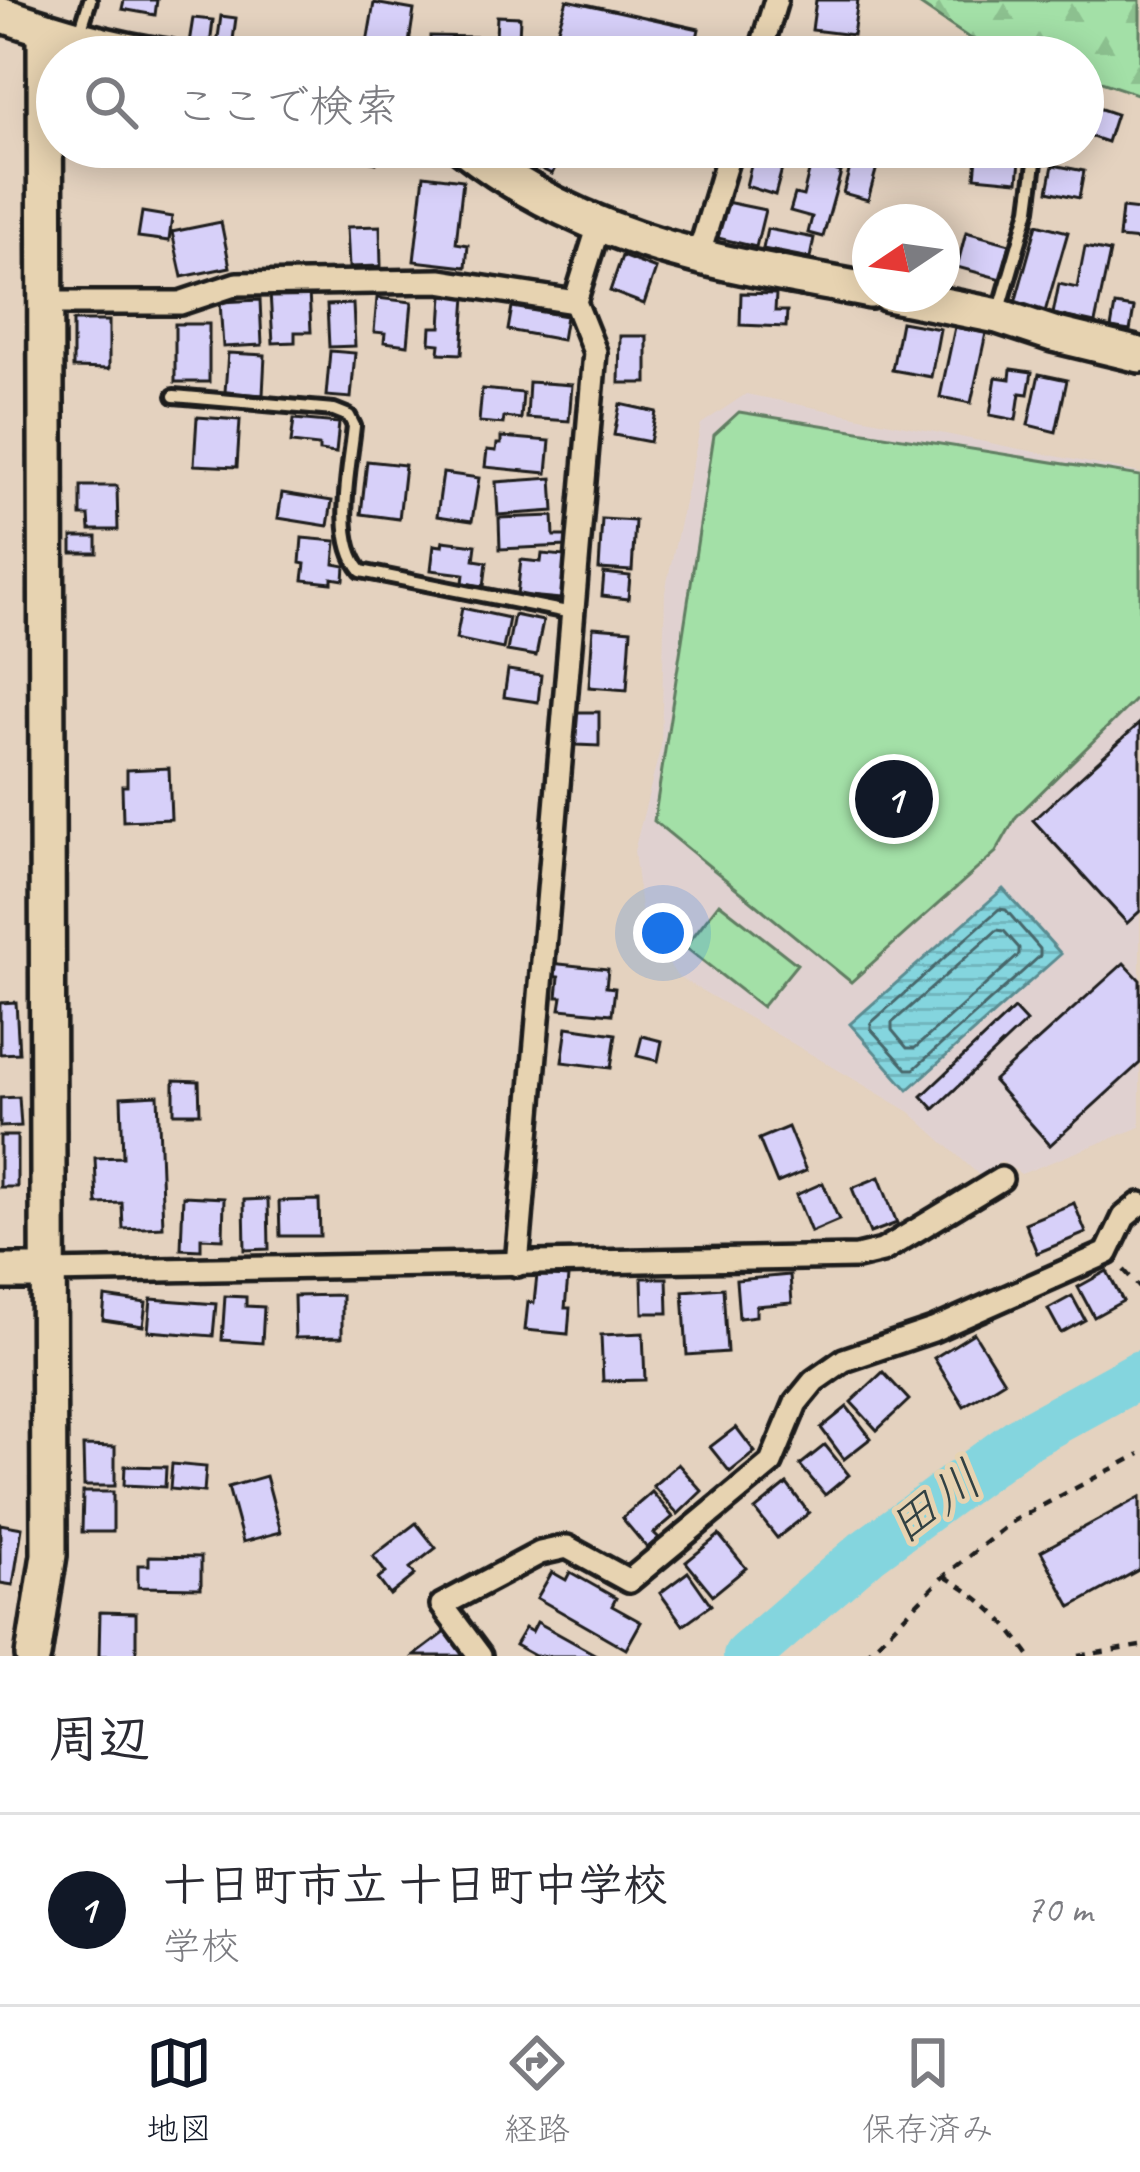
<!DOCTYPE html>
<html lang="ja">
<head>
<meta charset="utf-8">
<style>
  :root { --surface:#fff; --page:#f2f2f3; --text:#2b2b33; --muted:#7c7c81; --line:#e1e1e2; --accent:#111827 }
  body { margin:0; font-family:Caveat,"Klee One",sans-serif; background:var(--page); color:var(--text) }
  .compass { position:absolute; left:852px; top:204px; width:108px; height:108px; border-radius:50%; background:var(--surface); box-shadow:0 6px 30px #0003; rotate:257deg }
  .you { position:absolute; left:663px; top:933px; width:42px; height:42px; margin:-30px; border:9px solid #fff; border-radius:50%; background:#1a73e8; box-shadow:0 0 0 18px #1a73e833 }
  .badge { display:grid; place-items:center; width:78px; height:78px; border-radius:50%; background:var(--accent); color:#fff; font-size:39px; font-weight:700 }
  .pin { position:absolute; translate:-50% -50%; border:6px solid #fff; box-shadow:0 3px 12px #0006 }
  .list { margin:0; padding:0; list-style:none }
  h2 { display:flex; justify-content:space-between; align-items:center; height:156px; margin:0; padding:0 48px; font-size:51px }
  h2 small { font-size:39px; font-weight:400; color:var(--muted) }
  .list li { display:grid; grid-template-columns:78px 1fr auto; gap:36px; align-items:center; box-sizing:border-box; height:192px; padding:0 48px; border-top:3px solid var(--line) }
  .list b { display:block; font-size:45px; white-space:nowrap }
  .list p { margin:0; font-size:39px; white-space:nowrap; color:var(--muted) }
  .list em { font-size:39px; font-style:normal; color:var(--muted) }
  .icon { flex:none; width:66px; height:66px; fill:none; stroke:currentColor; stroke-width:2; stroke-linecap:round; stroke-linejoin:round }
  .map { position:relative; flex:none; width:1140px; height:1656px; overflow:hidden }
  .search { position:absolute; background:var(--surface); box-shadow:0 6px 30px #0003; left:36px; right:36px; top:36px; height:132px; display:flex; align-items:center; gap:30px; box-sizing:border-box; padding:0 42px; border-radius:66px; color:var(--muted); font-size:45px }
  .sheet { height:348px; background:var(--surface) }
  nav { display:flex; justify-content:space-around; align-items:center; box-sizing:border-box; height:168px; border-top:3px solid var(--line); background:var(--surface); font-size:33px; color:var(--muted) }
  nav a { display:grid; justify-items:center; gap:6px }
  nav .on { color:var(--accent) }
  .map>svg:first-child { display:block }
  .built { fill:#e0d1d0 }
  .forest { fill:url(#forest-firs); stroke:#607e62; stroke-width:3 }
  .park { fill:#a3e0a7; stroke:#607e62; stroke-width:3 }
  .water { fill:url(#water-rules); stroke:#5a8b90; stroke-width:3 }
  .lines { fill:none; stroke-linecap:round; stroke-linejoin:round }
  .shore { stroke:#46666a; stroke-width:3 }
  .river { stroke:#84d5de; stroke-width:48 }
  .building { fill:#d7d0f9; stroke:#1c1c1c; stroke-width:3 }
  .lane-casing { stroke:#1c1c1c; stroke-width:20 }
  .street-casing { stroke:#1c1c1c; stroke-width:30 }
  .secondary-casing { stroke:#1c1c1c; stroke-width:42 }
  .path { stroke:#1c1c1c; stroke-width:4.5; stroke-dasharray:9 9; stroke-linecap:butt }
  .lane { stroke:#e7d3b1; stroke-width:10 }
  .street { stroke:#e7d3b1; stroke-width:21 }
  .secondary { stroke:#e7d3b1; stroke-width:33 }
  .labels { text-anchor:middle; stroke-width:10; stroke-linejoin:round; paint-order:stroke }
  .water-label { font-size:51px; font-style:italic; fill:#314143; stroke:#e7d3b1 }
</style>
</head>
<body>
<div class="map">
<svg width="1140" height="1656" viewBox="0 0 1140 1656">
  <defs>
    <pattern id="forest-firs" width="22" height="20" patternUnits="userSpaceOnUse" patternTransform="scale(3)"><rect width="22" height="20" fill="#a3e0a7"/><path d="M5 1l3.5 6h-7zM16 11l3.5 6h-7z" fill="#8cc08f"/></pattern>
    <pattern id="water-rules" width="6" height="5" patternUnits="userSpaceOnUse" patternTransform="scale(3)"><rect width="6" height="5" fill="#84d5de"/><path d="M0 2.5h6" fill="none" stroke="#71b6be"/></pattern>
  </defs>
  <rect width="100%" height="100%" fill="#e4d2bf"/>
  <filter id="ink" filterUnits="userSpaceOnUse"><feTurbulence type="fractalNoise" baseFrequency=".00833" numOctaves="2"/><feDisplacementMap in="SourceGraphic" scale="24" xChannelSelector="R" yChannelSelector="G"/><feConvolveMatrix kernelMatrix="1 2 1 2 8 2 1 2 1" color-interpolation-filters="sRGB"/></filter>
  <g filter="url(#ink)">
    <path class="built" d="M746,394L1140,473V1127L1021,1174L1001,1161L980,1176L910,1112L677,976L643,924L634,851L661,746L665,592L701,424Z"/>
    <path class="forest" d="M913,0H1140V95L1083,76V57H1026L969,38Z"/>
    <g class="park">
      <path d="M739,412L1140,476V695L1016,817L996,852L851,982L654,821L714,435Z"/>
      <path d="M719,903L797,964L762,1007L685,947Z"/>
    </g>
    <path class="water" d="M1003,889L1061,954L908,1090L850,1024Z"/>
    <g class="lines">
      <g class="shore">
        <path d="M999,909L1006,910L1040,949V956L914,1069H907L871,1029V1023Z"/>
        <path d="M997,930L1004,931L1019,948V955L915,1048H907L892,1030V1023Z"/>
      </g>
      <path class="river" d="M747,1656L867,1552L1020,1440L1140,1374"/>
    </g>
    <g class="building">
      <path d="M124,0H157L155,15L122,9Z"/>
      <path d="M567,0L699,29L693,57H619L586,50L585,57L550,54Z"/>
      <path d="M816,0H858L853,35L812,30Z"/>
      <path d="M374,3L414,10L408,50L367,43Z"/>
      <path d="M221,16L236,18L232,47L217,45Z"/>
      <path d="M497,16L520,17L519,39L496,38Z"/>
      <path d="M193,18L213,20L210,46L189,43Z"/>
      <path d="M430,36L478,37V57H430Z"/>
      <path d="M1083,103L1116,114L1107,142L1083,134Z"/>
      <path d="M352,147H380L376,163L350,157Z"/>
      <path d="M532,147H565L552,174L525,161Z"/>
      <path d="M978,147L1021,150L1018,181L975,177Z"/>
      <path d="M753,157L783,165L775,195L746,186Z"/>
      <path d="M853,157L878,163L868,200L843,193Z"/>
      <path d="M811,163L841,172L823,237L808,233L812,217L790,211L795,194L803,196Z"/>
      <path d="M1053,165L1084,171L1079,198L1048,191Z"/>
      <path d="M424,175L463,180L456,243L468,245L466,267L414,261Z"/>
      <path d="M726,202L765,210L756,247L718,238Z"/>
      <path d="M1122,208L1140,210V240L1119,238Z"/>
      <path d="M142,212L172,217L169,241L138,237Z"/>
      <path d="M221,222L230,267L182,277L172,232Z"/>
      <path d="M1037,224L1068,232L1045,312L1015,303Z"/>
      <path d="M380,226L381,266L349,267L347,227Z"/>
      <path d="M767,229L814,238L810,258L763,249Z"/>
      <path d="M966,232L1010,244L1001,279L957,267Z"/>
      <path d="M1085,247L1110,252L1095,323L1053,314L1059,284L1077,288Z"/>
      <path d="M622,256L656,269L644,304L610,291Z"/>
      <path d="M309,291L311,332H295V342L273,343L270,292Z"/>
      <path d="M741,293L776,294L775,311H787L786,327L740,325Z"/>
      <path d="M443,295L466,296L462,354L439,353L440,344L430,343L431,327H441Z"/>
      <path d="M377,298L412,302L408,345L384,342L385,333L374,332Z"/>
      <path d="M260,300L262,345L223,347L220,302Z"/>
      <path d="M353,304L355,346L329,347L327,305Z"/>
      <path d="M1115,305L1134,308L1130,331L1111,328Z"/>
      <path d="M512,307L566,316L562,340L508,330Z"/>
      <path d="M73,321H109V369L73,368Z"/>
      <path d="M901,322L940,329L931,377L892,370Z"/>
      <rect x="175" y="324" width="34" height="58"/>
      <path d="M955,327L986,333L971,403L940,397Z"/>
      <path d="M620,336H647V383H619Z"/>
      <path d="M330,351L355,353L351,398L326,396Z"/>
      <path d="M228,353L265,355L263,395L225,392Z"/>
      <path d="M1011,369L1032,372L1028,394L1020,393L1016,420L990,415L996,377L1010,379Z"/>
      <path d="M1039,374L1067,380L1056,432L1028,425Z"/>
      <path d="M529,382L572,385L569,421L527,418Z"/>
      <path d="M482,389L523,393L521,419L504,417L503,424L479,422Z"/>
      <path d="M620,404L656,412L650,442L614,435Z"/>
      <path d="M197,417L240,420L237,467L194,465Z"/>
      <path d="M294,419L339,423L336,453L319,451V446L291,443Z"/>
      <path d="M501,437L550,441L547,473L485,467L487,450L496,451L497,444H501Z"/>
      <path d="M367,461L405,465L399,519L361,514Z"/>
      <path d="M443,473L479,478L472,521L437,516Z"/>
      <path d="M552,478L554,511L498,515L496,482Z"/>
      <path d="M81,486H117L118,530H90L89,516H81Z"/>
      <path d="M282,493L332,501L328,526L278,518Z"/>
      <path d="M553,516L554,536H566L567,546L500,549L499,518Z"/>
      <path d="M602,519L635,521L632,571L599,569Z"/>
      <rect x="72" y="537" width="25" height="16"/>
      <path d="M302,538L336,541L334,564L345,566L344,580L332,578V583L303,580L305,564L300,563Z"/>
      <path d="M443,541L476,545L474,560L487,562L484,586L463,583L464,574L431,570L434,545L442,546Z"/>
      <path d="M542,554L566,556L561,599L517,595L521,560L541,562Z"/>
      <path d="M604,573L630,576L628,599L602,596Z"/>
      <path d="M462,608L509,618L503,649L456,639Z"/>
      <path d="M514,615L543,621L536,656L507,651Z"/>
      <path d="M593,627L631,630L627,690L589,687Z"/>
      <path d="M508,670L541,675L538,702L504,697Z"/>
      <path d="M576,712H599V746L576,745Z"/>
      <path d="M1140,723V911L1127,923L1033,820Z"/>
      <path d="M169,768L171,819L123,821L122,786H127V770Z"/>
      <path d="M550,963L608,969L606,987L615,988L612,1014L560,1009L562,997H557L559,977L549,976Z"/>
      <path d="M1124,963L1140,980V1063L1050,1145L993,1081Z"/>
      <path d="M16,1002L19,1053L0,1054V1003Z"/>
      <path d="M1014,1009L1026,1022L934,1109L922,1096Z"/>
      <path d="M567,1027L616,1034L611,1068L562,1062Z"/>
      <path d="M642,1036L662,1041L658,1061L637,1056Z"/>
      <path d="M174,1080L199,1081L200,1113H174Z"/>
      <path d="M158,1095L163,1227L123,1229L122,1203L97,1204L95,1158L123,1157L121,1097Z"/>
      <path d="M19,1097L21,1126L0,1127V1098Z"/>
      <path d="M788,1127L806,1171L777,1183L759,1139Z"/>
      <rect x="0" y="1136" width="17" height="51"/>
      <path d="M879,1177L897,1223L870,1233L852,1188Z"/>
      <path d="M823,1183L839,1220L811,1232L796,1195Z"/>
      <path d="M183,1196L224,1198L223,1239L201,1238V1250L181,1249Z"/>
      <path d="M268,1199L269,1249L245,1250L244,1200Z"/>
      <path d="M319,1200L320,1236H280L279,1201Z"/>
      <path d="M1074,1203L1086,1233L1037,1253L1025,1223Z"/>
      <path d="M1107,1271L1123,1301L1094,1317L1078,1287Z"/>
      <path d="M537,1275L568,1277L565,1308H570L568,1334L525,1330L528,1302L534,1303Z"/>
      <path d="M790,1275L792,1303L756,1306V1316L739,1318L736,1280Z"/>
      <path d="M642,1278H667L668,1313H643Z"/>
      <path d="M723,1288L727,1352L687,1355L683,1291Z"/>
      <path d="M342,1295V1337L295,1338L294,1296Z"/>
      <path d="M225,1296L246,1297V1306L264,1307L262,1343L222,1340Z"/>
      <path d="M1072,1296L1085,1320L1061,1333L1048,1309Z"/>
      <path d="M105,1297L146,1303L143,1326L103,1320Z"/>
      <path d="M151,1299L216,1304L213,1336L148,1331Z"/>
      <path d="M643,1333L645,1380L603,1381L601,1335Z"/>
      <path d="M974,1333L1004,1381L964,1406L934,1358Z"/>
      <path d="M883,1372L909,1400L877,1430L851,1402Z"/>
      <path d="M847,1407L871,1438L844,1459L821,1428Z"/>
      <path d="M736,1427L755,1452L730,1472L710,1447Z"/>
      <path d="M825,1445L849,1475L825,1495L800,1465Z"/>
      <path d="M83,1446L115,1447V1486H84Z"/>
      <path d="M172,1464L206,1467L204,1492L170,1489Z"/>
      <path d="M678,1464L702,1491L678,1514L653,1486Z"/>
      <path d="M125,1466L166,1467L165,1487L124,1485Z"/>
      <path d="M266,1476L281,1532L243,1542L228,1487Z"/>
      <path d="M787,1484L809,1513L777,1538L755,1510Z"/>
      <path d="M83,1492H113V1532H82Z"/>
      <path d="M652,1492L673,1517L654,1533L659,1538L647,1548L622,1518Z"/>
      <path d="M1140,1497V1569L1071,1607L1041,1551Z"/>
      <path d="M416,1523L436,1548L410,1568L415,1575L390,1595L378,1579L386,1573L373,1556Z"/>
      <path d="M0,1524L22,1528L13,1585L0,1583Z"/>
      <path d="M719,1535L746,1568L713,1595L686,1562Z"/>
      <path d="M149,1556L201,1557V1588L138,1587V1565H149Z"/>
      <path d="M552,1572L566,1580L570,1572L616,1598L612,1606L641,1622L626,1649L537,1598Z"/>
      <path d="M688,1572L711,1605L683,1625L660,1593Z"/>
      <path d="M100,1612L136,1613V1656H99Z"/>
      <path d="M537,1622L598,1656H535L515,1645L525,1628L532,1632Z"/>
      <path d="M451,1628L472,1656H414Z"/>
    </g>
    <g class="lines">
      <defs>
        <g id="lane">
          <path d="M79,35L90,0"/>
          <path d="M999,313L1029,209L1037,147"/>
          <path d="M174,396L334,410L349,416L354,426C350,467 333,538 361,571L572,613"/>
        </g>
        <g id="street">
          <path d="M759,57L776,0"/>
          <path d="M698,257L731,147"/>
          <path d="M45,303H180L237,284L440,281L575,302"/>
          <path d="M517,1265L595,352L575,302L599,225"/>
          <path d="M49,1272L857,1257L882,1251L1001,1179"/>
          <path d="M480,1656L442,1605L540,1553L567,1547L629,1581L771,1463L796,1403L814,1381L844,1360L933,1330L1107,1253L1124,1217L1140,1204"/>
        </g>
        <g id="secondary">
          <path d="M0,14C54,32 111,50 168,57"/>
          <path d="M464,147C531,200 615,235 697,256C754,271 813,279 870,291"/>
          <path d="M888,294L998,316L1053,334L1140,355"/>
          <path d="M0,1272H49"/>
          <path d="M33,1656L49,1555L45,29"/>
        </g>
      </defs>
      <use href="#lane" class="lane-casing"/>
      <use href="#street" class="street-casing"/>
      <use href="#secondary" class="secondary-casing"/>
      <g class="path">
        <path d="M1124,1270L1140,1288"/>
        <path d="M944,1576C986,1601 1002,1617 1030,1656"/>
        <path d="M865,1656L944,1576L1013,1521L1140,1454"/>
        <path d="M1078,1656L1140,1646"/>
      </g>
      <use href="#lane" class="lane"/>
      <use href="#street" class="street"/>
      <use href="#secondary" class="secondary"/>
    </g>
  </g>
  <g class="labels">
    <g class="water-label">
      <text transform="translate(934 1502) rotate(-36)" y="18">田川</text>
    </g>
  </g>
</svg>
<svg class="compass" viewBox="-18 -18 36 36"><path d="M0-13l5 13h-10z" fill="#e53935"/><path d="M0 13l5-13h-10z" fill="#7c7c81"/></svg>
<div class="you"></div>
<div class="pin badge" style="left:894px;top:799px">1</div>
<div class="search"><svg class="icon" aria-label="search" viewBox="0 0 24 24"><circle cx="10" cy="10" r="6"/><path d="M15 15l6 6"/></svg>ここで検索</div>
</div>
<section class="sheet">
<h2>周辺<small></small></h2>
<ul class="list">
<li><span class="badge">1</span><div><b>十日町市立 十日町中学校</b><p>学校</p></div><em>70 m</em></li>
</ul>
</section>
<nav>
<a class="on"><svg class="icon" aria-label="map" viewBox="0 0 24 24"><path d="M3 6l6-2 6 2 6-2v14l-6 2-6-2-6 2zM9 4v14M15 6v14"/></svg>地図</a>
<a><svg class="icon" aria-label="directions" viewBox="0 0 24 24"><path d="M12 3l9 9-9 9-9-9zM9 14v-3h6M13 9l2 2-2 2"/></svg>経路</a>
<a><svg class="icon" aria-label="saved" viewBox="0 0 24 24"><path d="M7 4h10v16l-5-4-5 4z"/></svg>保存済み</a>
</nav>
</body>
</html>
